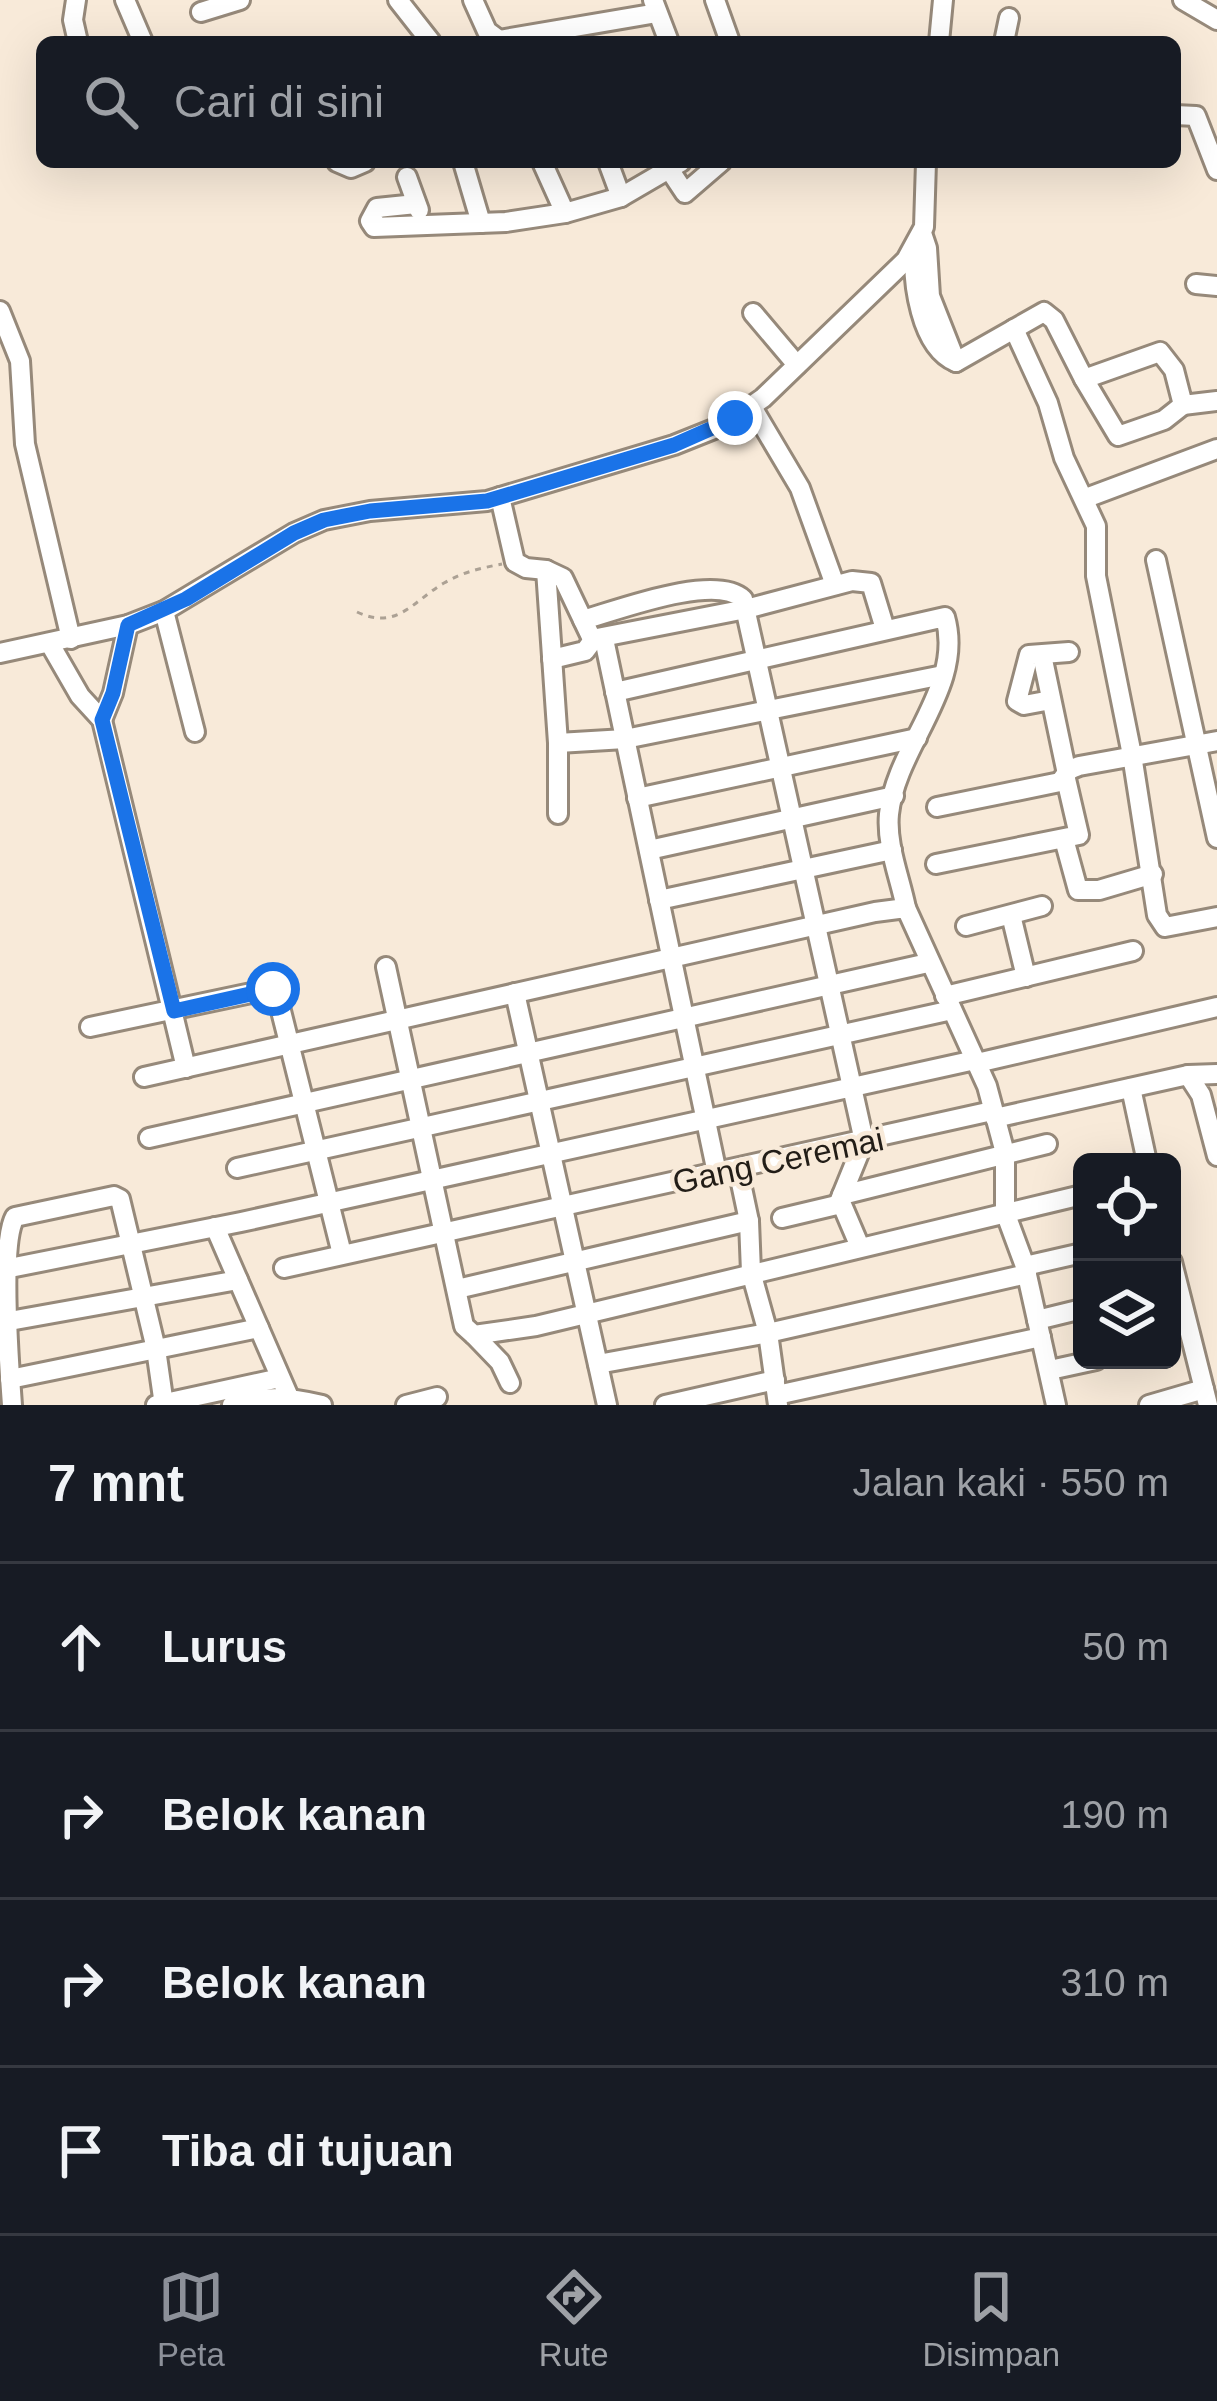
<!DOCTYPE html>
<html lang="id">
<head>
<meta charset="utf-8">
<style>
  :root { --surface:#171b24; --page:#242831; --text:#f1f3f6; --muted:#9ea1a6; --line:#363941; --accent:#8c9099 }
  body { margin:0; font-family:Helvetica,sans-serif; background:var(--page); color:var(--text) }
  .controls { position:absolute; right:36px; bottom:36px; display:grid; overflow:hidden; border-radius:18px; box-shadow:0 12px 48px #0002 }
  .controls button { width:108px; height:108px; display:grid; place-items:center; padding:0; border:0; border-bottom:3px solid var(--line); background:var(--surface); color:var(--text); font:60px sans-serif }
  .stop { position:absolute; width:36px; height:36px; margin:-27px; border:9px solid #1a73e8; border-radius:50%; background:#fff }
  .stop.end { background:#1a73e8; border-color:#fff; box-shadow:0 3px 12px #0008 }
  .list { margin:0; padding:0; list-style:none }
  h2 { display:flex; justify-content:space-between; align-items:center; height:156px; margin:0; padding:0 48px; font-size:51px }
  h2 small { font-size:39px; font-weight:400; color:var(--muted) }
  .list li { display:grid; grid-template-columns:78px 1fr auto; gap:36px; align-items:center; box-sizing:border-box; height:168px; padding:0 48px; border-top:3px solid var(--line) }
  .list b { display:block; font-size:45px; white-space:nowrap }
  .list em { font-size:39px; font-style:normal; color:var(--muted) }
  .icon { flex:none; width:66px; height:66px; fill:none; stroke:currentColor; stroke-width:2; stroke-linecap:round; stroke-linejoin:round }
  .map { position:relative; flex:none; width:1217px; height:1405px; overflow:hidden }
  .search { position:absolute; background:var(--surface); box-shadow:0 12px 48px #0002; left:36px; right:36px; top:36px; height:132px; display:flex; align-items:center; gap:30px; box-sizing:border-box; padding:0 42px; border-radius:18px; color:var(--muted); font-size:45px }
  .sheet { height:828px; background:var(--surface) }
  nav { display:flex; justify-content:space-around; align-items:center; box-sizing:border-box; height:168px; border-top:3px solid var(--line); background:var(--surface); font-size:33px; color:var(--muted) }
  nav a { display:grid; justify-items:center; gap:6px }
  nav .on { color:var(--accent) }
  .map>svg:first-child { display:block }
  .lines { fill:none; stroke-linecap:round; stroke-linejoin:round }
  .minor-casing { stroke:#96897a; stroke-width:24 }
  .path { stroke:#aca194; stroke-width:3; stroke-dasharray:6 6; stroke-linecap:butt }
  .minor { stroke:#fff; stroke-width:18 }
  .route { stroke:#1a73e8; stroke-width:15 }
  .labels { text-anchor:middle; stroke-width:9; stroke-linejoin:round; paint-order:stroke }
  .street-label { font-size:33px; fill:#221d17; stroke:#f8ead9 }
</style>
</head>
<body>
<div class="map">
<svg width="1217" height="1405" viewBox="0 0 1217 1405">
  <rect width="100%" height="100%" fill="#f8ead9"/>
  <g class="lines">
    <defs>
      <g id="minor">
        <path d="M76,0L73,20L78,42"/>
        <path d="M125,0L143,42"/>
        <path d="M398,0L431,42"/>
        <path d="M473,0L487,31L499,40L657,13"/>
        <path d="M653,0L669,42"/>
        <path d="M715,0L730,42"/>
        <path d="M1183,0L1217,20"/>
        <path d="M201,12L240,0"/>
        <path d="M939,42L943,0"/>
        <path d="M1004,42L1009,18"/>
        <path d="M1175,115L1196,116L1217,170"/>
        <path d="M337,162L351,168L365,162"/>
        <path d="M463,162L481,223"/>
        <path d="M542,162L565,213L621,197L681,162"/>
        <path d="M608,162L621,197"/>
        <path d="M669,169L685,193L721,162"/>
        <path d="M407,177L419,210"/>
        <path d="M416,204L377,208L370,221L374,227L506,222L565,213"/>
        <path d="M915,247C912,281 920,347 956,362L930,296L927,248L922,233"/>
        <path d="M1196,284L1217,286"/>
        <path d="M0,311L20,361L25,444L71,639"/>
        <path d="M753,313L797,365"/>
        <path d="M1014,329L1048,403L1064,458L1096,526V576L1132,755L1157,915L1165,927L1217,917"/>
        <path d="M956,362L1044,312L1054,320L1084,379L1160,352L1174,370L1183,405L1217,401"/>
        <path d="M1084,379L1118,436L1164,420L1183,405"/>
        <path d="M752,407L800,488L835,585"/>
        <path d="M500,497L515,562L526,568L546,570"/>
        <path d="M1086,498L1217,449"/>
        <path d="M1156,560L1217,838"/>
        <path d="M164,611L195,732"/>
        <path d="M583,620C618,610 715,573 743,599L864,1141L840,1200L860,1247"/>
        <path d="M604,639L717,1173"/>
        <path d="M50,644L80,696L102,720L186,1068"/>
        <path d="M0,653L128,625L164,611L294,533L324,520L370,511L487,501L674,445L724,425L763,398L906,260L924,227L926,162"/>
        <path d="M1042,655L1067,774"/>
        <path d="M552,659L585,651L594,639"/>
        <path d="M615,692L945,617C965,687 896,746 889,814C886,845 900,878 906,908"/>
        <path d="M1051,700L1024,705L1017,701L1029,655L1069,652"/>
        <path d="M102,720L113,693L128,625"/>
        <path d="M558,743L625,739L943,675"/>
        <path d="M637,798L917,738"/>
        <path d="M937,807L1060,782L1069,770L1079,766L1217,741"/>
        <path d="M558,814V743L546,570L563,578L592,639L746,609L852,581L871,583L885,629"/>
        <path d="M1064,839L1078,890H1099L1153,874"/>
        <path d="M649,850L894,796"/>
        <path d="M936,864L1079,835L1066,779"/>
        <path d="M659,900L892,850"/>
        <path d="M1011,915L1026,977"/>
        <path d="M966,926L1042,906"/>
        <path d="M386,967L464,1326L474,1335L536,1326L1082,1195"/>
        <path d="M515,993L607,1405"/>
        <path d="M945,996L1133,951"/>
        <path d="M90,1027L270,989L276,991L342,1254"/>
        <path d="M977,1063L1217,1007"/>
        <path d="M1217,1074L1188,1075L1201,1095L1217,1156"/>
        <path d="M144,1077L875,912L906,908L987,1086L1005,1153V1212L1025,1266L1056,1405"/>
        <path d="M1131,1088L1147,1162"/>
        <path d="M995,1118L1188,1075"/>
        <path d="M149,1138L928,963"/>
        <path d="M237,1168L952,1010"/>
        <path d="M738,1169L749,1221L751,1272L768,1333L778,1405"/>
        <path d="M842,1195L1047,1144"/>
        <path d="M782,1218L841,1204"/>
        <path d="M215,1227L289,1397"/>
        <path d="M1172,1262L1208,1405"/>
        <path d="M1025,1266L1082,1253"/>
        <path d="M284,1268L992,1111"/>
        <path d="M0,1270L241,1222L975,1060"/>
        <path d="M457,1289L749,1221"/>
        <path d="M1037,1320L1082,1309"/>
        <path d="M4,1322L238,1280"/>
        <path d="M474,1335L500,1362L510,1383"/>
        <path d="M598,1364L768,1333L1027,1274"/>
        <path d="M1050,1370L1096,1360"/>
        <path d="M10,1379L259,1328"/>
        <path d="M777,1395L1041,1337"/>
        <path d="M12,1405C9,1365 0,1242 15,1217L114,1196L120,1199L156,1349L164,1405"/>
        <path d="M156,1405L280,1378"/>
        <path d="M232,1405C264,1395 289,1397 322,1405"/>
        <path d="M406,1405L437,1397"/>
        <path d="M665,1405L775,1380"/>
        <path d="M1149,1405L1204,1389"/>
      </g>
    </defs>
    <use href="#minor" class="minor-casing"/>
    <path class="path" d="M357,612C397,631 413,601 444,583C463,572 481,568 502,564"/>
    <use href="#minor" class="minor"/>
  </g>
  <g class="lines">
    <path class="route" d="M273,989L174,1011L102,720L113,693L128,625L186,599L294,533L324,520L370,511L487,501L674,445L735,418"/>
  </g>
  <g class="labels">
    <g class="street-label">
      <text transform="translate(778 1160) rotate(-12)" y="12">Gang Ceremai</text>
    </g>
  </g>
</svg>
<div class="controls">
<button><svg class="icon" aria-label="locate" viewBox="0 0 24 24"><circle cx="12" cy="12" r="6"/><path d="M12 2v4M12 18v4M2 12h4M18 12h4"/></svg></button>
<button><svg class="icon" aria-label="layers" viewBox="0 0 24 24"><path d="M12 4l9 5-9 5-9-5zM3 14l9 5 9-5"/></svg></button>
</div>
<div class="stop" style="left:273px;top:989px"></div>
<div class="stop end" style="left:735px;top:418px"></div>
<div class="search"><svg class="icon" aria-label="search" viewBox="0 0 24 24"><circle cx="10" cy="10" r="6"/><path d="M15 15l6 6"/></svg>Cari di sini</div>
</div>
<section class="sheet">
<h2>7 mnt<small>Jalan kaki · 550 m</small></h2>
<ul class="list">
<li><svg class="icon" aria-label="ahead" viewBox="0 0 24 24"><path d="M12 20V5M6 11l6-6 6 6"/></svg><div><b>Lurus</b></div><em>50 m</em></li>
<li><svg class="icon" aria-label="right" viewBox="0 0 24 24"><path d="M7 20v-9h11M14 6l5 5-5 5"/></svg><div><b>Belok kanan</b></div><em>190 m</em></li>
<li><svg class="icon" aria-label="right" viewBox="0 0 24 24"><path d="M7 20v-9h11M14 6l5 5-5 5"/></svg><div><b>Belok kanan</b></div><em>310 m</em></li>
<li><svg class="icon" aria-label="arrive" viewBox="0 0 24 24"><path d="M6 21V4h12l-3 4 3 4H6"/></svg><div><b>Tiba di tujuan</b></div></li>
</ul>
</section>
<nav>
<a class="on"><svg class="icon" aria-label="map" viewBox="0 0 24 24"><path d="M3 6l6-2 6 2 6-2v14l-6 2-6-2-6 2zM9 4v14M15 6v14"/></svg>Peta</a>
<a><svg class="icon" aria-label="directions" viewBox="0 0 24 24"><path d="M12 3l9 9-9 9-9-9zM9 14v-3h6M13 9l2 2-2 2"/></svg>Rute</a>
<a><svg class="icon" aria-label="saved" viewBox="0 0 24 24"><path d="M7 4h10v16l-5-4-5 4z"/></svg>Disimpan</a>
</nav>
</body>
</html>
